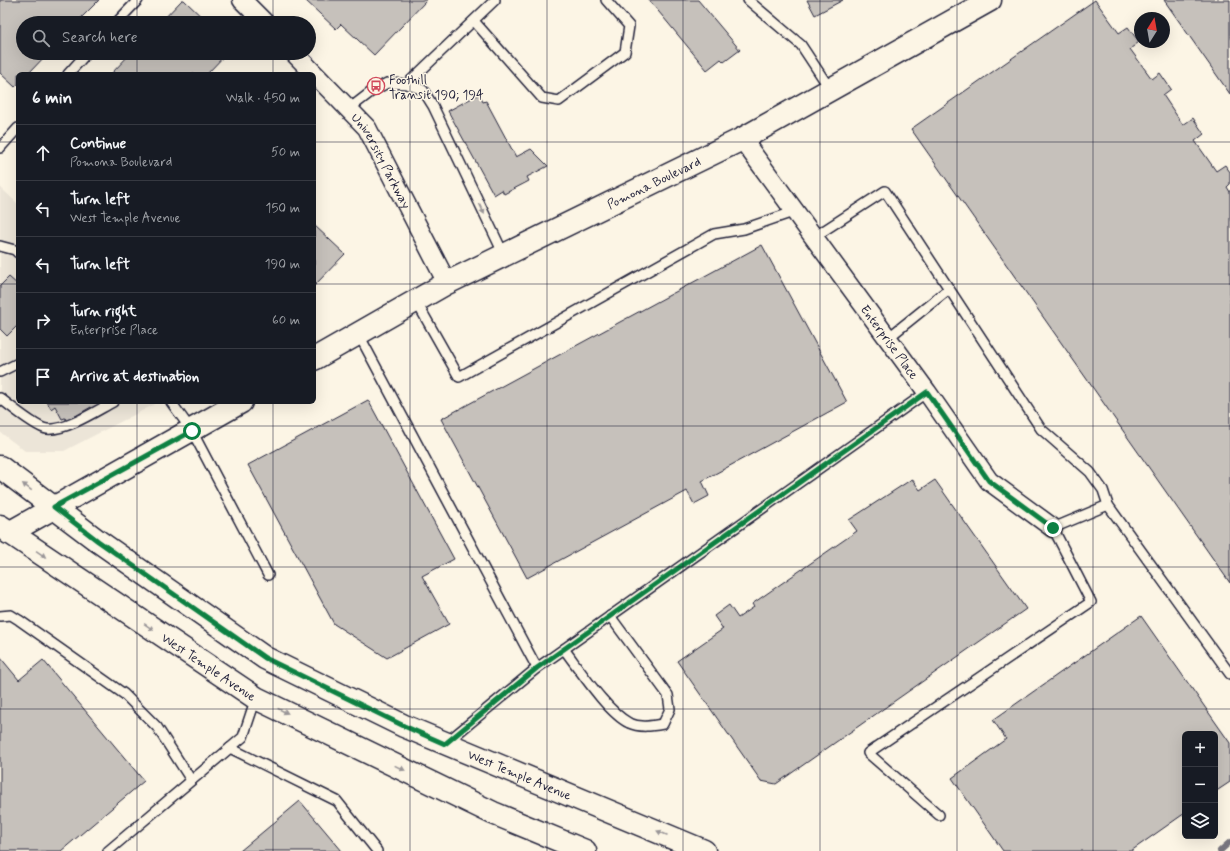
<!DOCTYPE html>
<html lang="en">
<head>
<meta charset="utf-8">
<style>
  :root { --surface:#171b24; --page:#242831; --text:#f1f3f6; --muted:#9ea1a6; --line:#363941 }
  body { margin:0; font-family:Mynerve,sans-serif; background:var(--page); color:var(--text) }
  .controls { position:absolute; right:12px; bottom:12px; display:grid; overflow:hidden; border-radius:6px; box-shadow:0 4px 16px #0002 }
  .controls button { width:36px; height:36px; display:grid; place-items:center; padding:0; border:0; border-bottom:1px solid var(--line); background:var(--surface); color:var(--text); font:20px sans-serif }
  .compass { position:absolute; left:1134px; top:12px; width:36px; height:36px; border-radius:50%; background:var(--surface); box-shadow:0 4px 16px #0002; rotate:11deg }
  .stop { position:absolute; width:12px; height:12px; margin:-9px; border:3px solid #0b8043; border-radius:50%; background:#fff }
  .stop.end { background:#0b8043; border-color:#fff; box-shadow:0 1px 4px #0008 }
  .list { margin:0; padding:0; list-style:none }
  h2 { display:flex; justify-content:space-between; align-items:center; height:52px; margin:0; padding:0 16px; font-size:17px }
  h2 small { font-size:13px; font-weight:400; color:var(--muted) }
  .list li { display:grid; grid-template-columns:26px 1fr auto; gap:12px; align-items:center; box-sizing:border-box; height:56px; padding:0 16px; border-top:1px solid var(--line) }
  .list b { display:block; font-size:15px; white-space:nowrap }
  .list p { margin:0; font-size:13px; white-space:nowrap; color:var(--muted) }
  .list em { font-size:13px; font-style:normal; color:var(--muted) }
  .icon { flex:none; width:22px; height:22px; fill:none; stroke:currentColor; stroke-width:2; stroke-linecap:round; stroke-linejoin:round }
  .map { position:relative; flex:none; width:1230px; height:851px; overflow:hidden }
  .search { position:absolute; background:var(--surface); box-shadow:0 4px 16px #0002; left:16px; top:16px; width:300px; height:44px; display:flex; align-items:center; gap:10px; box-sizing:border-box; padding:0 14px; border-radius:22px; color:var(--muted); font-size:15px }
  .panel { position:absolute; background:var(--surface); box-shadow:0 4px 16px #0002; left:16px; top:72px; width:300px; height:332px; border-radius:6px }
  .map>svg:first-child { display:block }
  .built { fill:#ece5d8 }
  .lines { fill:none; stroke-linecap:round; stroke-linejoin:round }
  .stream { stroke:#78757e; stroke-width:6 }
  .building { fill:#c6c1bb; stroke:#22223b }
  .service-casing { stroke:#22223b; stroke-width:12 }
  .minor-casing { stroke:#22223b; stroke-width:21 }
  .tertiary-casing { stroke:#22223b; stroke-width:25 }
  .primary-casing { stroke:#22223b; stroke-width:25 }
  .service { stroke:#fcf5e5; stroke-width:9 }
  .minor { stroke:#fcf5e5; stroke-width:18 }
  .tertiary { stroke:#fcf5e5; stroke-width:22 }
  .primary { stroke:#fcf5e5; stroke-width:22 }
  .oneway { fill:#9a9698 }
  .route { stroke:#0b8043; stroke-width:5 }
  .grid { fill:none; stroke:#22223b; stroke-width:1; stroke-opacity:0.55 }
  .labels { text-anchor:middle; stroke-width:3; stroke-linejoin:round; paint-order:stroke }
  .poi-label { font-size:13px; fill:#22223b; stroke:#fcf5e5; text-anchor:start }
  .street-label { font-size:13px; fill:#22223b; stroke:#fcf5e5 }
</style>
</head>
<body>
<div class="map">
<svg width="1230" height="851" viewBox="0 0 1230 851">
  <rect width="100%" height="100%" fill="#fcf5e5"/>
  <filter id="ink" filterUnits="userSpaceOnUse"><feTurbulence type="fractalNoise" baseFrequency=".025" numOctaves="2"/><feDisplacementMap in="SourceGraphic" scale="8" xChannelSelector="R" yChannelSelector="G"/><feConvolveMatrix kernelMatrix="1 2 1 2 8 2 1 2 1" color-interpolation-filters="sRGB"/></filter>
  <g filter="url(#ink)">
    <path class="built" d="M0,187L18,204V402H159L64,451H25L0,432Z"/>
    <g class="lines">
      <path class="stream" d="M1220,851L1230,842"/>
    </g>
    <g class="building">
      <path d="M0,0H99L76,23H23V53H48L28,74H18V84L15,87L0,73Z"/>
      <path d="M182,0H184L208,23H160Z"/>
      <path d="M305,0H427L374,55L341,24L336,29Z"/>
      <path d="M649,0H698L740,50L724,62L721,59L707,70Z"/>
      <path d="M807,0H843L815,15Z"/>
      <path d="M1095,0L1119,33L1128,27L1139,42L1130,49L1152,79L1160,73L1171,89L1163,95L1183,125L1193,118L1204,134L1195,141L1216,171L1225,165L1230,172V184L1227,187L1230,192V583L911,129Z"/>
      <path d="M1164,0H1230V94Z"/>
      <path d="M131,53H227L207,74H111Z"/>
      <path d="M479,94L483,102L486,101L516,157L531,149L548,166L527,177L529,181L504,194L502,190L494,195L448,111Z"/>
      <path d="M314,225L345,254L314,286Z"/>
      <path d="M762,245L847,402L702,481L709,496L694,504L687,491L527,578L441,419Z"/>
      <path d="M9,277L18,285V325L7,336L0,329V286Z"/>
      <path d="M368,400L454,559L422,576L449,624L387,658L334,624L248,465Z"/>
      <path d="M47,402H107L93,410L91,407L67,421L65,418L62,419L55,406L51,409Z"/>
      <path d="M912,479L920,490L935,480L1026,609L776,784L761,781L677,661L723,629L714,616L729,605L738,618L754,607L752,604L857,531L849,520Z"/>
      <path d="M1141,616L1230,743V782L1215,792V734H1185V813L1131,851H1003L952,778L1006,739L993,720Z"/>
      <path d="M0,657L19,680L43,660L144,781L61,851H0Z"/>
      <path d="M300,801L342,851H240Z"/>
    </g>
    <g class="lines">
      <defs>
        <g id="service">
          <path d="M748,0L801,45L830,89"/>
          <path d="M474,21L542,98L559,101L625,52L629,26L606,0"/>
          <path d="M116,23L138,0"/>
          <path d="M68,74L87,53"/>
          <path d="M407,84L495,0"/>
          <path d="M349,109L371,92L387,83L407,84L423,90L433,106L504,255"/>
          <path d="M0,148L18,128"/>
          <path d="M814,237L885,191L1041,429L1090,472L1103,490L1108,505L1053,528L1091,602L868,753L939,815"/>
          <path d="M0,246L15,250L18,253"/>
          <path d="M416,301L459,377L714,234L744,229L796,211"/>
          <path d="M358,333L537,668"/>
          <path d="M888,338L949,289"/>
          <path d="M0,372L18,363"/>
          <path d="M0,398C9,405 37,428 47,429C66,431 96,411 113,402"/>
          <path d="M171,402L192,431L268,575"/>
          <path d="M1108,505L1230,674"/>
          <path d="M0,616L11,615L19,620L124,694L157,727L191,780"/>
          <path d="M564,649C580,670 607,712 629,723C640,728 652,726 663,724L670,709L668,695L610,616"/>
          <path d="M447,742L537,668L927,392"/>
          <path d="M230,748L337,801L377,851"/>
          <path d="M108,851L243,737L256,698"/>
        </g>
        <g id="minor">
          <path d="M242,0L265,23"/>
          <path id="s1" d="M294,53L367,128L447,283"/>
          <path id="s2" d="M742,139L927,392L989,481L1053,528"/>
        </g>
        <g id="tertiary">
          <path id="s3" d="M314,359L447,283L742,139L990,0"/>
          <path d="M9,533L241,402"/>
        </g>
        <g id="primary">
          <path id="s4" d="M0,467L98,541L265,658L404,726L704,851"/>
          <path id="s5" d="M0,526L256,698L493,813L585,851"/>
        </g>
      </defs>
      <use href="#service" class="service-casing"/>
      <use href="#minor" class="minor-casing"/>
      <use href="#tertiary" class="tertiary-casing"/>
      <use href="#primary" class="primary-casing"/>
      <use href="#service" class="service"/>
      <use href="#minor" class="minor"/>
      <use href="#tertiary" class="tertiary"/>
      <use href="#primary" class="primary"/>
    </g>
    <defs><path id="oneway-solid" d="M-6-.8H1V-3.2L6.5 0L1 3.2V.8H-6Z"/></defs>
    <g class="oneway">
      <use href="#oneway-solid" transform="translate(482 209) rotate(65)"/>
      <use href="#oneway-solid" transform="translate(27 487) rotate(-143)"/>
      <use href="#oneway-solid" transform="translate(41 554) rotate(34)"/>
      <use href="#oneway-solid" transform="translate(149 627) rotate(34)"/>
      <use href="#oneway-solid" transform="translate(283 711) rotate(26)"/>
      <use href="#oneway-solid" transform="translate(400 768) rotate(26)"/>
      <use href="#oneway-solid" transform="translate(662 833) rotate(-157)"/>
    </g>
  </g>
  <g class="lines" filter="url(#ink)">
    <path class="route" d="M192,431L54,507L98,541L265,658L404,726L445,744L537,668L927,392L989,481L1053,528"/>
  </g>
  <path class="grid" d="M137,0V23M273,0V23M410,0V851M547,0V851M683,0V851M820,0V851M957,0V851M1093,0V851M137,53V74M273,53V74M0,142H18M314,142H1230M0,284H18M314,284H1230M137,402V851M273,402V851M0,426H1230M0,567H1230M0,709H1230"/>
  <defs>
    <symbol id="bus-ring" viewBox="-11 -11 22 22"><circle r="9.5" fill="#fcf5e5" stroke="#d1495b" stroke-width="1.5"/><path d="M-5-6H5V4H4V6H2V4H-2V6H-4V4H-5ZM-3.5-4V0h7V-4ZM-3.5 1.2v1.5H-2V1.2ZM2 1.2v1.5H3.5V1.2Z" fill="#d1495b"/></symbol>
  </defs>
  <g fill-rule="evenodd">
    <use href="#bus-ring" x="366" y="76" width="20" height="20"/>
  </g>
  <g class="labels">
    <g class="poi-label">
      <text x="389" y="84">Foothill<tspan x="389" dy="15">Transit 190; 194</tspan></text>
    </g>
    <g class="street-label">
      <text dy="5" stroke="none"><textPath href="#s1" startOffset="140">University Parkway</textPath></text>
      <text dy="5" stroke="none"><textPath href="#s3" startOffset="383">Pomona Boulevard</textPath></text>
      <text dy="5" stroke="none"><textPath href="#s2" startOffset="251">Enterprise Place</textPath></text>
      <text dy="5" stroke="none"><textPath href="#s5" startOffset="252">West Temple Avenue</textPath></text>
      <text dy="5" stroke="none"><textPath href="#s4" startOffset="607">West Temple Avenue</textPath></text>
    </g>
  </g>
</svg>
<div class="controls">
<button>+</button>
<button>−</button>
<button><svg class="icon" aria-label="layers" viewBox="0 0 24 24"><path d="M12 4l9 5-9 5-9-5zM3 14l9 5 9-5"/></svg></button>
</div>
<svg class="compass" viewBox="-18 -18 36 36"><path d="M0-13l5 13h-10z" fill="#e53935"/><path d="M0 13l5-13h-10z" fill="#9ea1a6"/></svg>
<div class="stop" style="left:192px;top:431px"></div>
<div class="stop end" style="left:1053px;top:528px"></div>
<div class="search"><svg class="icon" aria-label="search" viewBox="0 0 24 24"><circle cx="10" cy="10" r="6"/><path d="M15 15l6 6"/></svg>Search here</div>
<section class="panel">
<h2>6 min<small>Walk · 450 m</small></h2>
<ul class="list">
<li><svg class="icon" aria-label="ahead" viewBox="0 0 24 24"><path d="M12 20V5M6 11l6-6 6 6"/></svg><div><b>Continue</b><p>Pomona Boulevard</p></div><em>50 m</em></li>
<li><svg class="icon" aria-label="left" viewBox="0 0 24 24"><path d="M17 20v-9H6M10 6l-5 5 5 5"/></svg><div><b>Turn left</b><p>West Temple Avenue</p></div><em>150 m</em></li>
<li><svg class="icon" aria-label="left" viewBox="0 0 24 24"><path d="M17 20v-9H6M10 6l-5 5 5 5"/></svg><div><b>Turn left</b></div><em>190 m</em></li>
<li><svg class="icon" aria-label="right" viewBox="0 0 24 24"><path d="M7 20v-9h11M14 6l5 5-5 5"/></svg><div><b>Turn right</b><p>Enterprise Place</p></div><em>60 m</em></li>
<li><svg class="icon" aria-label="arrive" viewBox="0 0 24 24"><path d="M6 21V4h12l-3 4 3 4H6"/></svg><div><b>Arrive at destination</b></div></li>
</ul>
</section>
</div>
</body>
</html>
